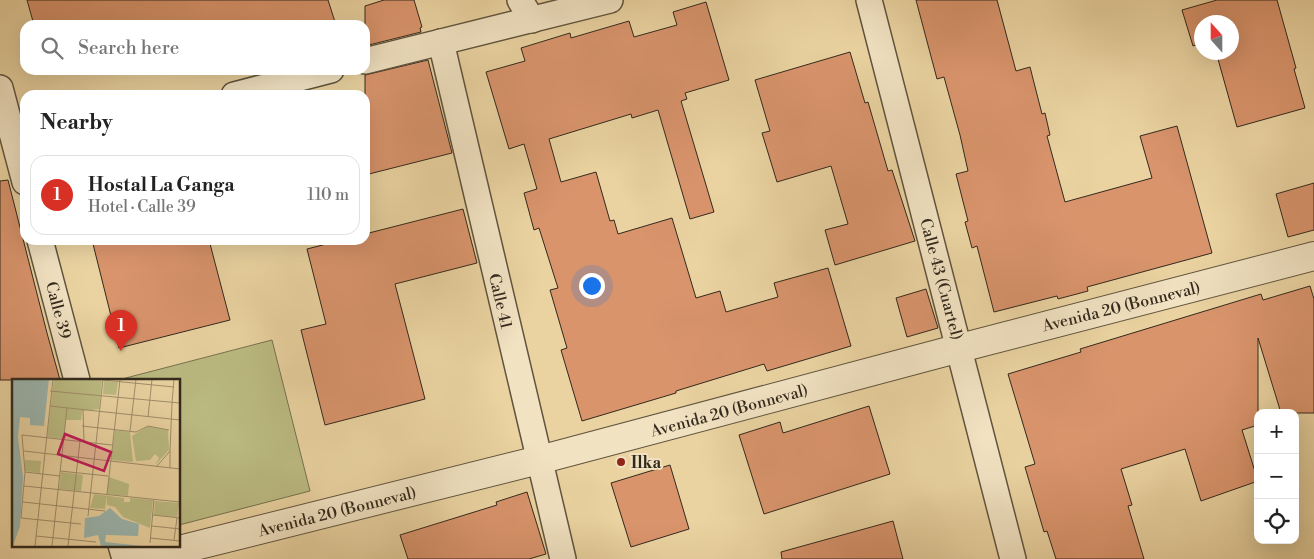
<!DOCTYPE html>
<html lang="en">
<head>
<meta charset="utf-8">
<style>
  :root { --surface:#fff; --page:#f6f6f6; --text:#222; --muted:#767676; --line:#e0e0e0; --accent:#d93025 }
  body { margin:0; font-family:"Libre Bodoni",serif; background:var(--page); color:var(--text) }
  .controls { position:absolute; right:15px; bottom:15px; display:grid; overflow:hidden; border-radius:10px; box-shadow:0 5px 20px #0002 }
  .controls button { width:45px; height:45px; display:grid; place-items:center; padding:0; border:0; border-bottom:1px solid var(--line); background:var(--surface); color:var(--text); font:25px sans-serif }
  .compass { position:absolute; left:1194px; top:15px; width:45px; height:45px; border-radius:50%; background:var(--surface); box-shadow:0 5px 20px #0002; rotate:339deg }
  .you { position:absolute; left:591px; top:285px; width:18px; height:18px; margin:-12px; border:4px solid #fff; border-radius:50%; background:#1a73e8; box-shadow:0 0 0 8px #1a73e833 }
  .badge { display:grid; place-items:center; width:32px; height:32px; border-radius:50%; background:var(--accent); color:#fff; font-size:16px; font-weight:700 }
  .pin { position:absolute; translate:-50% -41px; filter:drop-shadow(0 1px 2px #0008) }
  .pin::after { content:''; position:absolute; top:26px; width:18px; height:15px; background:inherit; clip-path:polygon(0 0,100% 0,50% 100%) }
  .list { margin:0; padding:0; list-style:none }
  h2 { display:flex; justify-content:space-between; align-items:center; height:65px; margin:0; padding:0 20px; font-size:21px }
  h2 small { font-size:16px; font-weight:400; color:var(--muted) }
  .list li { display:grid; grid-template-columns:32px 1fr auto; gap:15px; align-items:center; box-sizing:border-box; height:80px; margin:0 10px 10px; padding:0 10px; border:1px solid var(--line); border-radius:15px }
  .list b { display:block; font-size:19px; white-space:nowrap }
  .list p { margin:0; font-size:16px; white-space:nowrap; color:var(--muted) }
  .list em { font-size:16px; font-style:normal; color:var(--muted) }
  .icon { flex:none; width:28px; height:28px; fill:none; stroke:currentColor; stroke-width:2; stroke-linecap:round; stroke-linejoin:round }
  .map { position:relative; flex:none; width:1314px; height:559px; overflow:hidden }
  .search { position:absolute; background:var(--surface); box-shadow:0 5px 20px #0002; left:20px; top:20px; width:350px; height:55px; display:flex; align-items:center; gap:12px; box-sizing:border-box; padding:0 18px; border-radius:15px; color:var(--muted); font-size:19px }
  .panel { position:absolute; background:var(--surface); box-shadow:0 5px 20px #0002; left:20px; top:90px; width:350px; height:155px; border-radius:15px }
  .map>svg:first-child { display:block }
  .green { fill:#bbbb82; stroke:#767250 }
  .building { fill:#d9946c; stroke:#32291d }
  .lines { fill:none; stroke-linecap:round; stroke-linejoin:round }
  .minor-casing { stroke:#60543e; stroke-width:28 }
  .tertiary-casing { stroke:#60543e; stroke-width:30 }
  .minor { stroke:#f1e2c2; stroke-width:25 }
  .tertiary { stroke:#f1e2c2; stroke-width:28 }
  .poi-dot { fill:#8f2418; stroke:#f1e2c2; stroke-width:2 }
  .labels { text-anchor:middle; stroke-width:4; stroke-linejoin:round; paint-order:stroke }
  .street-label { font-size:16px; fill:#32291d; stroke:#f1e2c2 }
  .poi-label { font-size:16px; font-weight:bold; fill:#32291d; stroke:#f1e2c2; text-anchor:start }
  .inset-road { fill:none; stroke:#a08f6c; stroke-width:1 }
  .view { fill:#c2185b; fill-opacity:0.15; stroke:#c2185b; stroke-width:2.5 }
  .inset-edge { fill:none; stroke:#32291d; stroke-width:2.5 }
</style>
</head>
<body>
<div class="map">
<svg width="1314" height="559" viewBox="0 0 1314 559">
  <rect width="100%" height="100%" fill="#ead3a1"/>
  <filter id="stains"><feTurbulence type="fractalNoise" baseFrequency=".004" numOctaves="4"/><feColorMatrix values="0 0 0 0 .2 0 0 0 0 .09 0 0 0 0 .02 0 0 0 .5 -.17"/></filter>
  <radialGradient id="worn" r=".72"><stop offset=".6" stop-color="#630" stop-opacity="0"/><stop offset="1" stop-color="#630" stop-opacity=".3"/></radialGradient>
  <path class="green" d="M272,340L310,491L179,525V380H118Z"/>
  <g class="building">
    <path d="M27,0H328L336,25H34Z"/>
    <path d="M384,0H414L422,27L420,28L421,32L365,46V6Z"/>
    <path d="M916,0H997L1016,71L1030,67L1042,114L1045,113L1050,135L1047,136L1065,202L1152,178L1140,136L1177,126L1212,253L1087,287L1088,291L1058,299L1057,296L994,312L977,246L972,248L965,222L968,221L956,174L968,171L960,135L944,77L937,79Z"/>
    <path d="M1217,0H1277L1296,68L1294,69L1305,108L1237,127L1216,52H1232V22H1202V43L1193,46L1182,10Z"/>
    <path d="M706,2L729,80L685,93L687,99L681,101L714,212L690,219L658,110L632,118L631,114L549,139L561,182L596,172L610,221L614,220L618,234L672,218L696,298L720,291L726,312L778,297L774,283L828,268L851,346L767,371L764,364L676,391V393L582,421L561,350L567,348L550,290L558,288L539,228L534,230L524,193L537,189L524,144L509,149L486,72L525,61L521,48L570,33L571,38L629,21L634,37L677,25L673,12Z"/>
    <path d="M850,52L865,103L868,102L888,171L892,170L915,241L835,265L825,230L848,224L831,166L777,182L762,133L770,131L755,80Z"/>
    <path d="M428,60L452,153L365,175V75Z"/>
    <path d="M8,180L47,333L60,380H0V181Z"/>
    <path d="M1314,183V230L1288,237L1276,194Z"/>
    <path d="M463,209L477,263L395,284L425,399L325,425L301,330L326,324L307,249L342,240H365V234Z"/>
    <path d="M92,240H209L230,320L119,348Z"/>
    <path d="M1310,286L1314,299V413H1281L1258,338V425L1242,430L1258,481L1201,501L1185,449L1121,469L1132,505L1128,506L1144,559H1056L1047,531L1044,532L1025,467L1035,464L1008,374L1081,352L1080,349L1261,294L1263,300Z"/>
    <path d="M926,289L938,328L907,337L896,298Z"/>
    <path d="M869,406L890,474L764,514L739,435L780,422L783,433Z"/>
    <path d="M670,465L689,529L631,547L611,483Z"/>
    <path d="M527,492L546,554L529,559H408L400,535L497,505L496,502Z"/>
    <path d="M893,521L903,559H782L781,552Z"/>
  </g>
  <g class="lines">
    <defs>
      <g id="minor">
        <path d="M520,0L532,20"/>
        <path d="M869,0L1013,559"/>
        <path d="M441,42L563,559"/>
        <path d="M365,61L610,0"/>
        <path d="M0,88L25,182"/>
        <path d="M234,95L331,70"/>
        <path d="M40,240L77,380"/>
        <path d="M121,545L125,559"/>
      </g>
      <path id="tertiary" d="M143,559L539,460L960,348L1314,256"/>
    </defs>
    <use href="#minor" class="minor-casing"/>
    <use href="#tertiary" class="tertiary-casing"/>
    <use href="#minor" class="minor"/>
    <use href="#tertiary" class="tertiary"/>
  </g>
  <circle class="poi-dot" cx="621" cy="462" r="5"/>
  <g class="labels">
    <g class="street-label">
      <text transform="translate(942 279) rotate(75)" y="6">Calle 43 (Cuartel)</text>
      <text transform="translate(501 301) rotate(77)" y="6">Calle 41</text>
      <text transform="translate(1121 306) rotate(-14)" y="6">Avenida 20 (Bonneval)</text>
      <text transform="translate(59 310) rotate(75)" y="6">Calle 39</text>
      <text transform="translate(729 410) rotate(-15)" y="6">Avenida 20 (Bonneval)</text>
      <text transform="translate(337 511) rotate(-14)" y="6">Avenida 20 (Bonneval)</text>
    </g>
    <g class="poi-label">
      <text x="631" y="468">Ilka</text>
    </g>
  </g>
  <g transform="translate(12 379)">
    <rect width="168" height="168" fill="#ead3a1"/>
    <path d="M42,0H90L87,30L70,32L69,41H54L51,60L35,58ZM92,2L106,3L104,16L91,15ZM136,47L156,51L157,71L143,86L147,79L143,75L138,81L124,82L120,57ZM103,51L118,53L121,83L99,81ZM13,81L29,82L28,94L13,92ZM49,93L71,96L69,112L47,110ZM97,98L117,105L116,117L95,115ZM82,115L112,119V123H118V119L141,121L138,149L111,138L103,128L95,126V117L93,130L78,129ZM143,122L167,124L165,138L142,136Z" fill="#bbbb82"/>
    <path d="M0,0H37L32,47L18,46V39L8,38L6,58L11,98L8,147L1,167ZM98,129L110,140L127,145L126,157L94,156L93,163L130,167H89L86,156L72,159L73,139L87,137Z" fill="#9bb6af"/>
    <path class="inset-road" d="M91,1L162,8M38,12L168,24M106,19L108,0M160,24L162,0M38,27L168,41M71,31L72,63M136,38L140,0M70,47L124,53L136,47L157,51M118,52L124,0M12,72L168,90M145,87L158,72L160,24M158,89V72M48,92L96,97M13,93L48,97M12,107L168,123M95,115L106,19M11,123L93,132M141,136L168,139M76,137L91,0M69,145L9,139L13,93L10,56L100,66M140,147L168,150M24,157L84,163M138,159L168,162M162,161L165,139M138,164L142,121M23,167L41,0M40,167L55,29M56,167L68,62"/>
    <path class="view" d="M53,55L99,73L92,92L46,75Z"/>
    <rect width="168" height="168" class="inset-edge"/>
  </g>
  <rect width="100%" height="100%" filter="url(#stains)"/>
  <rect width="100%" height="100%" fill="url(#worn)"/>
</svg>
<div class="controls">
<button>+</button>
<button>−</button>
<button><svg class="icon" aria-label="locate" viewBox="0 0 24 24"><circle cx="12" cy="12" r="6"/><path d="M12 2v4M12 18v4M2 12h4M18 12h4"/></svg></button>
</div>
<svg class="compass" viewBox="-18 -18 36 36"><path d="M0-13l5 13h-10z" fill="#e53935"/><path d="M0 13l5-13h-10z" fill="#767676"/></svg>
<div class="you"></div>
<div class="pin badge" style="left:121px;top:351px">1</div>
<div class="search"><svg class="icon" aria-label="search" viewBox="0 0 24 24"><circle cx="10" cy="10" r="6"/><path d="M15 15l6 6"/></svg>Search here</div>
<section class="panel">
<h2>Nearby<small></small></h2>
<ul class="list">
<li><span class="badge">1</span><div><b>Hostal La Ganga</b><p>Hotel · Calle 39</p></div><em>110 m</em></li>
</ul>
</section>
</div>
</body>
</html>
